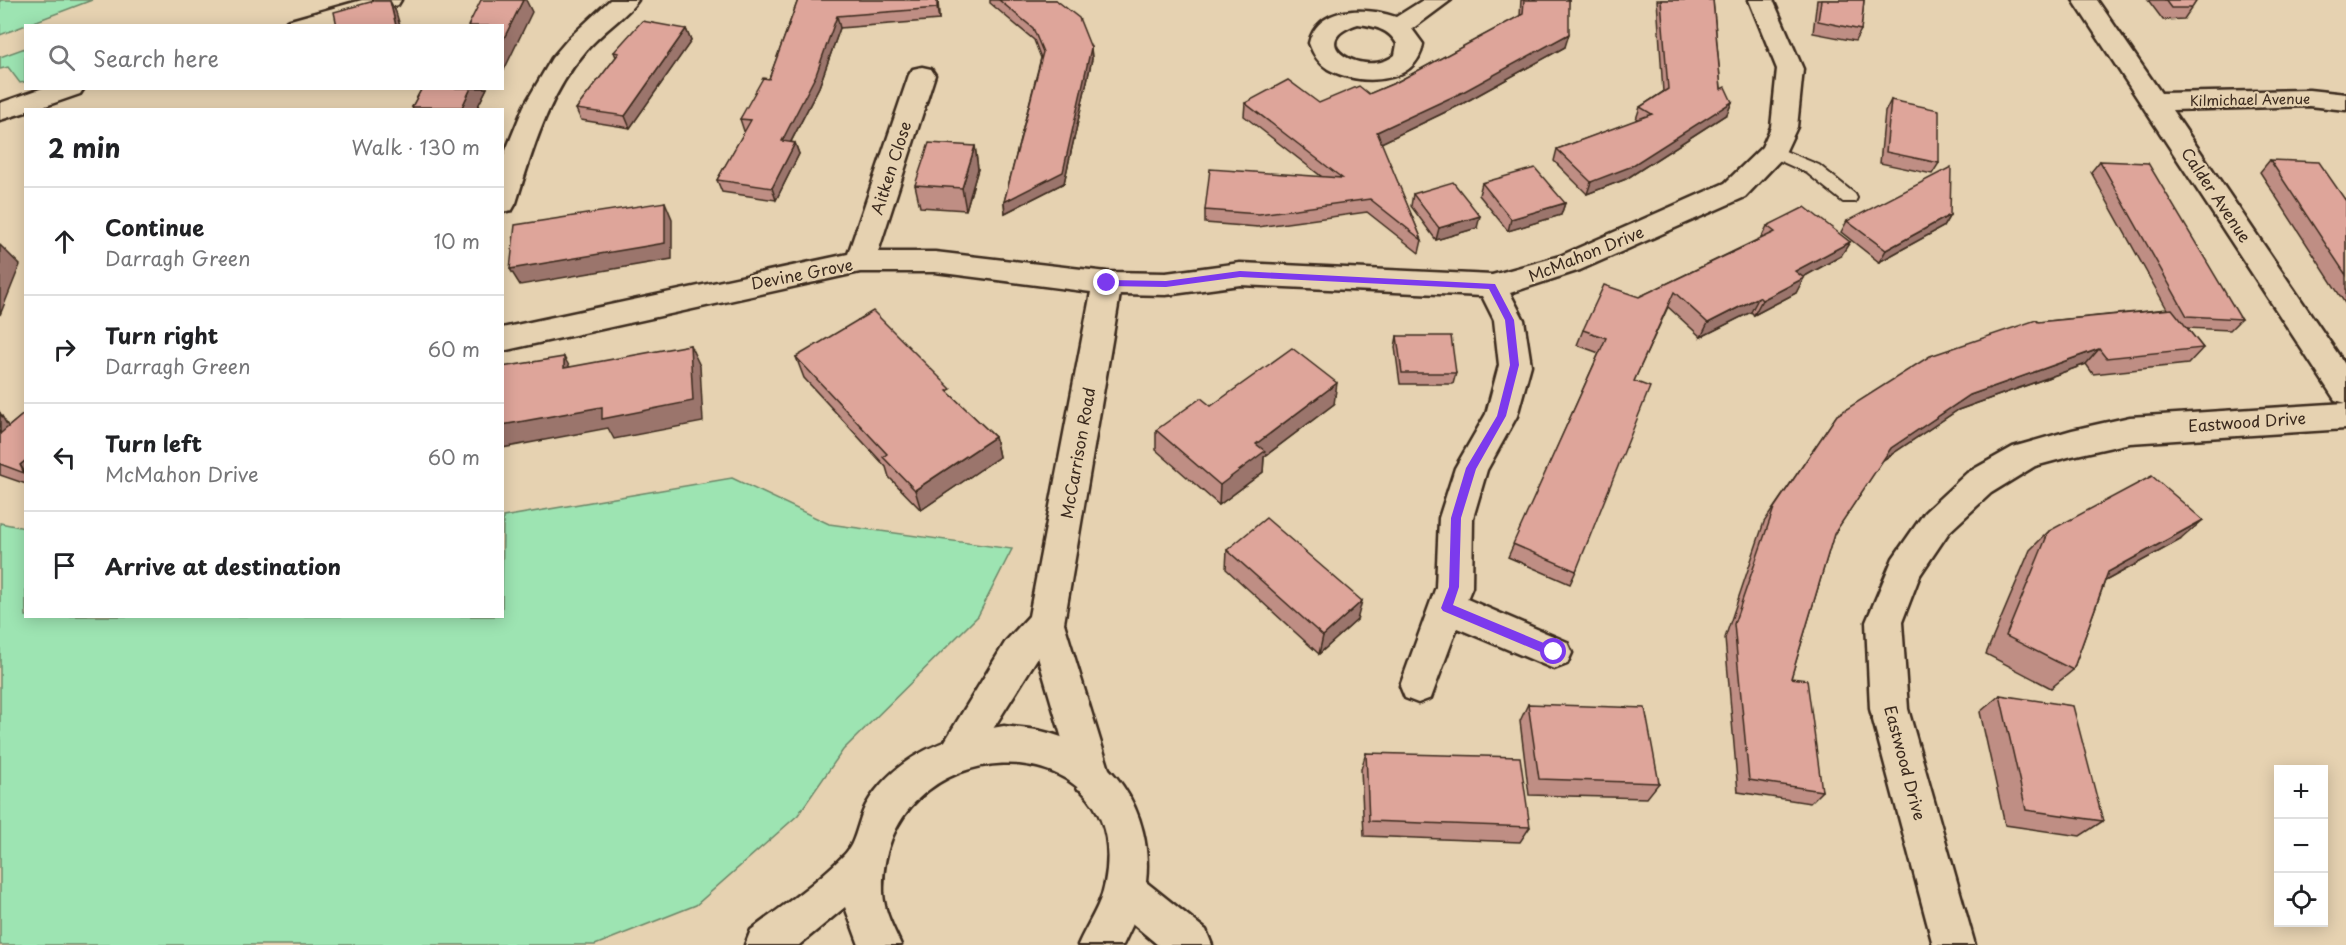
<!DOCTYPE html>
<html lang="en">
<head>
<meta charset="utf-8">
<style>
  :root { --surface:#fff; --page:#f2f2f2; --text:#202124; --muted:#757577; --line:#e0e0e0 }
  body { margin:0; font-family:"Playpen Sans",sans-serif; background:var(--page); color:var(--text) }
  .controls { position:absolute; right:18px; bottom:18px; display:grid; overflow:hidden; border-radius:0px; box-shadow:0 3px 15px #0003 }
  .controls button { width:54px; height:54px; display:grid; place-items:center; padding:0; border:0; border-bottom:2px solid var(--line); background:var(--surface); color:var(--text); font:30px sans-serif }
  .stop { position:absolute; width:18px; height:18px; margin:-14px; border:4px solid #7c3aed; border-radius:50%; background:#fff }
  .stop.end { background:#7c3aed; border-color:#fff; box-shadow:0 2px 6px #0008 }
  .list { margin:0; padding:0; list-style:none }
  h2 { display:flex; justify-content:space-between; align-items:center; height:78px; margin:0; padding:0 24px; font-size:26px }
  h2 small { font-size:20px; font-weight:400; color:var(--muted) }
  .list li { display:grid; grid-template-columns:39px 1fr auto; gap:18px; align-items:center; box-sizing:border-box; height:108px; padding:0 24px; border-top:2px solid var(--line) }
  .list b { display:block; font-size:22px; white-space:nowrap }
  .list p { margin:0; font-size:20px; white-space:nowrap; color:var(--muted) }
  .list em { font-size:20px; font-style:normal; color:var(--muted) }
  .icon { flex:none; width:33px; height:33px; fill:none; stroke:currentColor; stroke-width:2; stroke-linecap:round; stroke-linejoin:round }
  .map { position:relative; flex:none; width:2346px; height:945px; overflow:hidden }
  .search { position:absolute; background:var(--surface); box-shadow:0 3px 15px #0003; left:24px; top:24px; width:480px; height:66px; display:flex; align-items:center; gap:15px; box-sizing:border-box; padding:0 21px; border-radius:0px; color:var(--muted); font-size:22px }
  .panel { position:absolute; background:var(--surface); box-shadow:0 3px 15px #0003; left:24px; top:108px; width:480px; height:510px; border-radius:0px }
  .map>svg:first-child { display:block }
  .green { fill:#9de4b2; stroke:#6c8768; stroke-width:1.5 }
  .lines { fill:none; stroke-linecap:round; stroke-linejoin:round }
  .service-casing { stroke:#3b2a1e; stroke-width:4 }
  .minor-casing { stroke:#3b2a1e; stroke-width:5 }
  .primary-casing { stroke:#3b2a1e; stroke-width:5 }
  .service { fill:#e6d2b1; fill-rule:evenodd }
  .minor { fill:#e6d2b1; fill-rule:evenodd }
  .primary { fill:#e6d2b1; fill-rule:evenodd }
  .wall { fill:#bf8e84; stroke:#3b2a1e; stroke-width:1.5 }
  .shaded-wall { fill:#9b746c; stroke:#3b2a1e; stroke-width:1.5 }
  .building { fill:#dea59a; stroke:#3b2a1e; stroke-width:1.5 }
  .route { fill:#7c3aed }
  .labels { text-anchor:middle; stroke-width:4.5; stroke-linejoin:round; paint-order:stroke }
  .far-street-label { font-size:14px; fill:#3b2a1e; stroke:#e6d2b1 }
  .street-label { font-size:16px; fill:#3b2a1e; stroke:#e6d2b1 }
</style>
</head>
<body>
<div class="map">
<svg width="2346" height="945" viewBox="0 0 2346 945">
  <rect width="100%" height="100%" fill="#e6d2b1"/>
  <filter id="ink" filterUnits="userSpaceOnUse"><feTurbulence type="fractalNoise" baseFrequency=".0167" numOctaves="2"/><feDisplacementMap in="SourceGraphic" scale="12" xChannelSelector="R" yChannelSelector="G"/><feConvolveMatrix kernelMatrix="1 2 1 2 8 2 1 2 1" color-interpolation-filters="sRGB"/></filter>
  <g filter="url(#ink)">
    <g class="green">
      <path d="M0,0H92L0,35Z"/>
      <path d="M25,48V82L20,83L8,67L0,69V57Z"/>
      <path d="M732,478L829,524L1012,549L978,616L843,750L798,815L696,905L595,945H0V523L25,528L26,616H502L503,517Z"/>
    </g>
    <g class="lines">
      <defs>
        <path id="service" d="M1773,146L1819,165L1855,194L1857,198L1855,202H1843L1807,173L1767,155L1765,151Z"/>
        <g id="minor">
          <path d="M362,0H401L398,5L325,26H284L287,21Z"/>
          <path d="M610,0H638C627,16 599,34 585,52C548,95 533,149 516,203L512,210L502,212V160L524,106L552,58L569,38Z"/>
          <path d="M1423,0H1451L1412,29L1423,44C1417,86 1357,86 1328,69C1318,63 1313,54 1309,43C1318,5 1366,7 1396,17ZM1358,24C1374,26 1389,29 1397,44L1395,55C1365,80 1301,42 1358,24Z"/>
          <path d="M1749,0H1773L1803,69L1797,127L1783,157L1745,197L1580,270L1510,293L1524,320L1531,365L1517,416L1487,470L1473,518L1472,587L1467,599L1567,642L1572,653L1567,664L1554,669L1457,628L1431,698L1418,703L1405,698L1400,686L1436,587L1439,518L1455,468L1486,414L1499,365L1494,320L1482,296L1240,285L1166,295L1120,294L1064,623L1111,776L1106,789L1092,794L1078,789L1073,776L1038,657L971,764L958,769L945,764L939,751L1006,641L1029,616L1091,292L935,272H860L502,351V328L848,254L909,75L913,69L922,67L931,69L935,75L878,252H935L1107,272L1166,273L1240,263L1492,275L1560,256L1725,183L1762,147L1771,127L1777,69Z"/>
          <path d="M2073,0H2097L2161,93L2309,90L2346,94V110L2309,106L2172,110L2346,366V403L2335,400Z"/>
          <path d="M43,88H84L80,94L34,110H26V112L0,120V103Z"/>
          <path d="M2346,403V429L2130,443L2072,456L2035,466L1991,493L1949,532L1920,575L1902,622L1908,709L1975,945H1933L1870,709L1866,622L1893,558L1925,512L1967,473L2013,447L2072,430L2130,417Z"/>
        </g>
        <path id="primary" d="M1004,726C1016,728 1029,728 1041,731C1111,746 1154,812 1146,882L1206,930L1212,945H1158L1133,924L1123,945H1078C1087,924 1101,906 1105,883C1136,720 878,724 883,893C884,912 894,929 901,945H859L845,907L799,945H745L751,930C782,906 817,883 844,855C856,844 858,820 866,805C895,755 950,735 1004,726Z"/>
      </defs>
      <use href="#service" class="service-casing"/>
      <use href="#minor" class="minor-casing"/>
      <use href="#primary" class="primary-casing"/>
      <use href="#service" class="service"/>
      <use href="#minor" class="minor"/>
      <use href="#primary" class="primary"/>
    </g>
    <g class="wall">
      <path d="M798,0H938L939,20L840,28L819,87L791,142L795,143L799,154L776,200L722,192L717,180L745,131H744L740,119L769,79Z"/>
      <path d="M990,0H1056L1091,48L1092,59L1064,183L1005,213L1004,202L1041,58L1034,40L990,3Z"/>
      <path d="M1521,0H1569L1565,47L1460,105L1381,143L1422,240L1419,253L1367,212L1258,227L1205,223V210L1322,177L1244,116L1245,103H1319L1369,94L1397,82L1520,16Z"/>
      <path d="M1657,0H1713L1721,89L1732,102L1727,114L1626,179L1587,194L1554,161L1557,149L1638,120L1636,119L1640,107L1663,92Z"/>
      <path d="M1817,0H1864L1861,30L1855,41L1813,33Z"/>
      <path d="M2148,0H2197L2184,19L2163,20Z"/>
      <path d="M686,29L691,41L630,128L581,120L576,109L616,57L614,52Z"/>
      <path d="M422,88H487L476,110H413L412,107Z"/>
      <path d="M1891,100L1939,163L1932,174L1880,163L1885,112Z"/>
      <path d="M975,146L978,169L966,210L920,207L915,185Z"/>
      <path d="M2270,160L2346,201V305L2260,172Z"/>
      <path d="M2100,161L2241,319L2230,330L2187,328L2203,348L2188,364L2093,374L2086,364L1958,410L1882,461L1834,534L1791,678L1822,791L1810,803L1738,792L1725,638L1764,522L1837,415L2038,322L2167,309L2091,172Z"/>
      <path d="M1482,183L1565,203L1561,215L1508,231L1479,195Z"/>
      <path d="M1413,194L1477,228L1436,240L1411,206Z"/>
      <path d="M1950,215L1943,227L1879,262L1841,232L1847,221Z"/>
      <path d="M1767,226L1841,256L1803,277L1796,293L1754,315L1751,312L1701,337L1668,307L1634,381L1576,571L1570,584L1508,557L1599,353L1577,345L1583,330L1639,297L1761,238Z"/>
      <path d="M1397,336L1456,373L1453,384H1400L1395,347Z"/>
      <path d="M796,357L952,396L995,437L999,457L921,510L889,477L886,467L804,378Z"/>
      <path d="M1334,404L1264,457L1263,472L1219,505L1156,450V430L1211,406Z"/>
      <path d="M26,412V484L0,475V413L8,427Z"/>
      <path d="M2049,531L2180,540L2105,581L2073,670L2051,688L1986,654L2030,550Z"/>
      <path d="M1227,550L1357,620L1319,654L1226,569Z"/>
      <path d="M2000,695L2103,821L2080,836L2005,825L1980,712Z"/>
      <path d="M1528,704L1659,783L1647,798L1529,795L1520,721Z"/>
      <path d="M1366,753L1530,827L1520,842L1364,836L1361,769Z"/>
    </g>
    <g class="shaded-wall">
      <path d="M523,0H526L532,12L504,70L502,68V42Z"/>
      <path d="M937,0H938L939,20L937,8Z"/>
      <path d="M390,1L396,12L400,26H396Z"/>
      <path d="M837,16L840,28L819,87L785,153L782,141Z"/>
      <path d="M686,29L691,41L630,128L625,116Z"/>
      <path d="M1569,34L1565,47L1460,105L1375,146L1377,132Z"/>
      <path d="M1091,48L1092,59L1064,183L1005,213L1004,202Z"/>
      <path d="M471,88H487L476,110H463L462,107Z"/>
      <path d="M1732,102L1727,114L1626,179L1587,194L1591,182Z"/>
      <path d="M795,143L799,154L776,200L772,188Z"/>
      <path d="M975,146L978,169L966,210L962,188Z"/>
      <path d="M665,202L672,219V259L520,285L510,269Z"/>
      <path d="M1565,203L1561,215L1508,231L1511,219Z"/>
      <path d="M1950,215L1943,227L1879,262L1886,250Z"/>
      <path d="M1480,216L1477,228L1436,240L1439,228Z"/>
      <path d="M1850,242L1841,256L1787,286L1795,271Z"/>
      <path d="M0,245L20,265L0,315Z"/>
      <path d="M1804,278L1796,293L1754,315L1762,300Z"/>
      <path d="M1759,297L1751,312L1701,337L1708,323Z"/>
      <path d="M690,345L700,366L703,422L614,439L608,428L502,448V425Z"/>
      <path d="M2099,349L2086,364L1958,410L1880,462L1891,448L1970,395Z"/>
      <path d="M564,357L576,378L564,368Z"/>
      <path d="M1337,383L1334,404L1264,457L1263,472L1219,505L1220,485L1256,444Z"/>
      <path d="M0,413L25,454L0,432Z"/>
      <path d="M995,437L999,457L921,510L915,490Z"/>
      <path d="M26,460V474L20,465Z"/>
      <path d="M2203,520L2180,540L2087,591L2108,572Z"/>
      <path d="M1362,601L1357,620L1319,654L1323,636Z"/>
    </g>
    <g class="building">
      <path d="M481,0H523L502,42V26H468Z"/>
      <path d="M798,0H937V8L837,16L816,75L782,141L795,143L772,188L717,180L751,120L740,119L763,78L769,79Z"/>
      <path d="M999,0H1056L1079,18L1091,48L1063,172L1004,202L1043,52L1033,28Z"/>
      <path d="M1524,0H1569V34L1463,92L1377,132L1422,240L1370,199L1259,214L1205,210L1210,169L1342,178L1245,103L1288,80L1319,103L1359,86L1369,94L1397,82L1523,14Z"/>
      <path d="M1661,0H1713L1721,89L1725,87L1732,102L1630,167L1591,182L1557,149L1652,114L1640,107L1668,89Z"/>
      <path d="M1821,0H1864L1861,30L1818,21Z"/>
      <path d="M2165,0H2197L2192,8H2171Z"/>
      <path d="M374,1H390L396,26H337L334,12Z"/>
      <path d="M642,21L686,29L625,116L576,109L619,53L614,52Z"/>
      <path d="M422,88H471L462,107H412Z"/>
      <path d="M1891,100L1939,110V163L1886,152Z"/>
      <path d="M929,143L975,146L962,188L915,185Z"/>
      <path d="M2270,160L2319,162L2346,201V275Z"/>
      <path d="M2100,161L2148,163L2241,319L2187,316Z"/>
      <path d="M1951,167L1950,215L1886,250L1847,221Z"/>
      <path d="M1535,168L1565,203L1511,219L1482,183Z"/>
      <path d="M1453,182L1480,216L1439,228L1413,194Z"/>
      <path d="M665,202V243L510,269L515,225Z"/>
      <path d="M1805,207L1850,242L1795,271L1804,278L1762,300L1759,297L1708,323L1674,292L1634,381L1650,387L1576,571L1513,544L1606,338L1583,330L1604,285L1639,297L1775,232L1767,226Z"/>
      <path d="M2172,309L2203,348L2106,358L2099,349L1970,395L1891,448L1834,534L1791,678L1807,680L1822,791L1749,780L1734,624L1774,508L1837,415L1930,356L2036,320L2038,322Z"/>
      <path d="M873,311L951,389L947,391L995,437L915,490L883,457L887,454L796,357Z"/>
      <path d="M1397,336H1451L1456,373H1402Z"/>
      <path d="M690,345L693,401L602,419V407L502,425V367L564,357V368Z"/>
      <path d="M1292,348L1337,383L1256,444L1265,451L1220,485L1156,430L1201,398L1211,406Z"/>
      <path d="M26,412V460L20,465L24,473L0,464V432L1,433Z"/>
      <path d="M2152,476L2203,520L2108,572L2073,670L2006,636L2049,531Z"/>
      <path d="M1266,518L1362,601L1323,636L1227,550Z"/>
      <path d="M2000,695L2073,706L2103,821L2026,810Z"/>
      <path d="M1528,704L1645,708L1659,783L1539,779Z"/>
      <path d="M1366,753L1520,757L1530,827L1369,821Z"/>
    </g>
  </g>
  <path class="route" d="M1240,271L1495,284L1514,320L1519,365L1506,416L1476,469L1461,518L1459,587L1453,605L1558,649V656H1550L1443,611L1441,608L1449,587L1451,518L1466,468L1497,416L1510,365L1505,320L1489,289L1240,277L1166,287L1107,286L1103,283L1107,280L1166,281Z"/>
  <g class="labels">
    <g class="far-street-label">
      <text transform="translate(2250 100) rotate(-1)" y="5">Kilmichael Avenue</text>
    </g>
    <g class="street-label">
      <text transform="translate(891 168) rotate(-72)" y="6">Aitken Close</text>
      <text transform="translate(2216 195) rotate(56)" y="6">Calder Avenue</text>
      <text transform="translate(1586 254) rotate(-22)" y="6">McMahon Drive</text>
      <text transform="translate(802 274) rotate(-11)" y="6">Devine Grove</text>
      <text transform="translate(2247 422) rotate(-4)" y="6">Eastwood Drive</text>
      <text transform="translate(1078 453) rotate(-80)" y="6">McCarrison Road</text>
      <text transform="translate(1905 763) rotate(75)" y="6">Eastwood Drive</text>
    </g>
  </g>
</svg>
<div class="controls">
<button>+</button>
<button>−</button>
<button><svg class="icon" aria-label="locate" viewBox="0 0 24 24"><circle cx="12" cy="12" r="6"/><path d="M12 2v4M12 18v4M2 12h4M18 12h4"/></svg></button>
</div>
<div class="stop" style="left:1554px;top:652px"></div>
<div class="stop end" style="left:1107px;top:283px"></div>
<div class="search"><svg class="icon" aria-label="search" viewBox="0 0 24 24"><circle cx="10" cy="10" r="6"/><path d="M15 15l6 6"/></svg>Search here</div>
<section class="panel">
<h2>2 min<small>Walk · 130 m</small></h2>
<ul class="list">
<li><svg class="icon" aria-label="ahead" viewBox="0 0 24 24"><path d="M12 20V5M6 11l6-6 6 6"/></svg><div><b>Continue</b><p>Darragh Green</p></div><em>10 m</em></li>
<li><svg class="icon" aria-label="right" viewBox="0 0 24 24"><path d="M7 20v-9h11M14 6l5 5-5 5"/></svg><div><b>Turn right</b><p>Darragh Green</p></div><em>60 m</em></li>
<li><svg class="icon" aria-label="left" viewBox="0 0 24 24"><path d="M17 20v-9H6M10 6l-5 5 5 5"/></svg><div><b>Turn left</b><p>McMahon Drive</p></div><em>60 m</em></li>
<li><svg class="icon" aria-label="arrive" viewBox="0 0 24 24"><path d="M6 21V4h12l-3 4 3 4H6"/></svg><div><b>Arrive at destination</b></div></li>
</ul>
</section>
</div>
</body>
</html>
